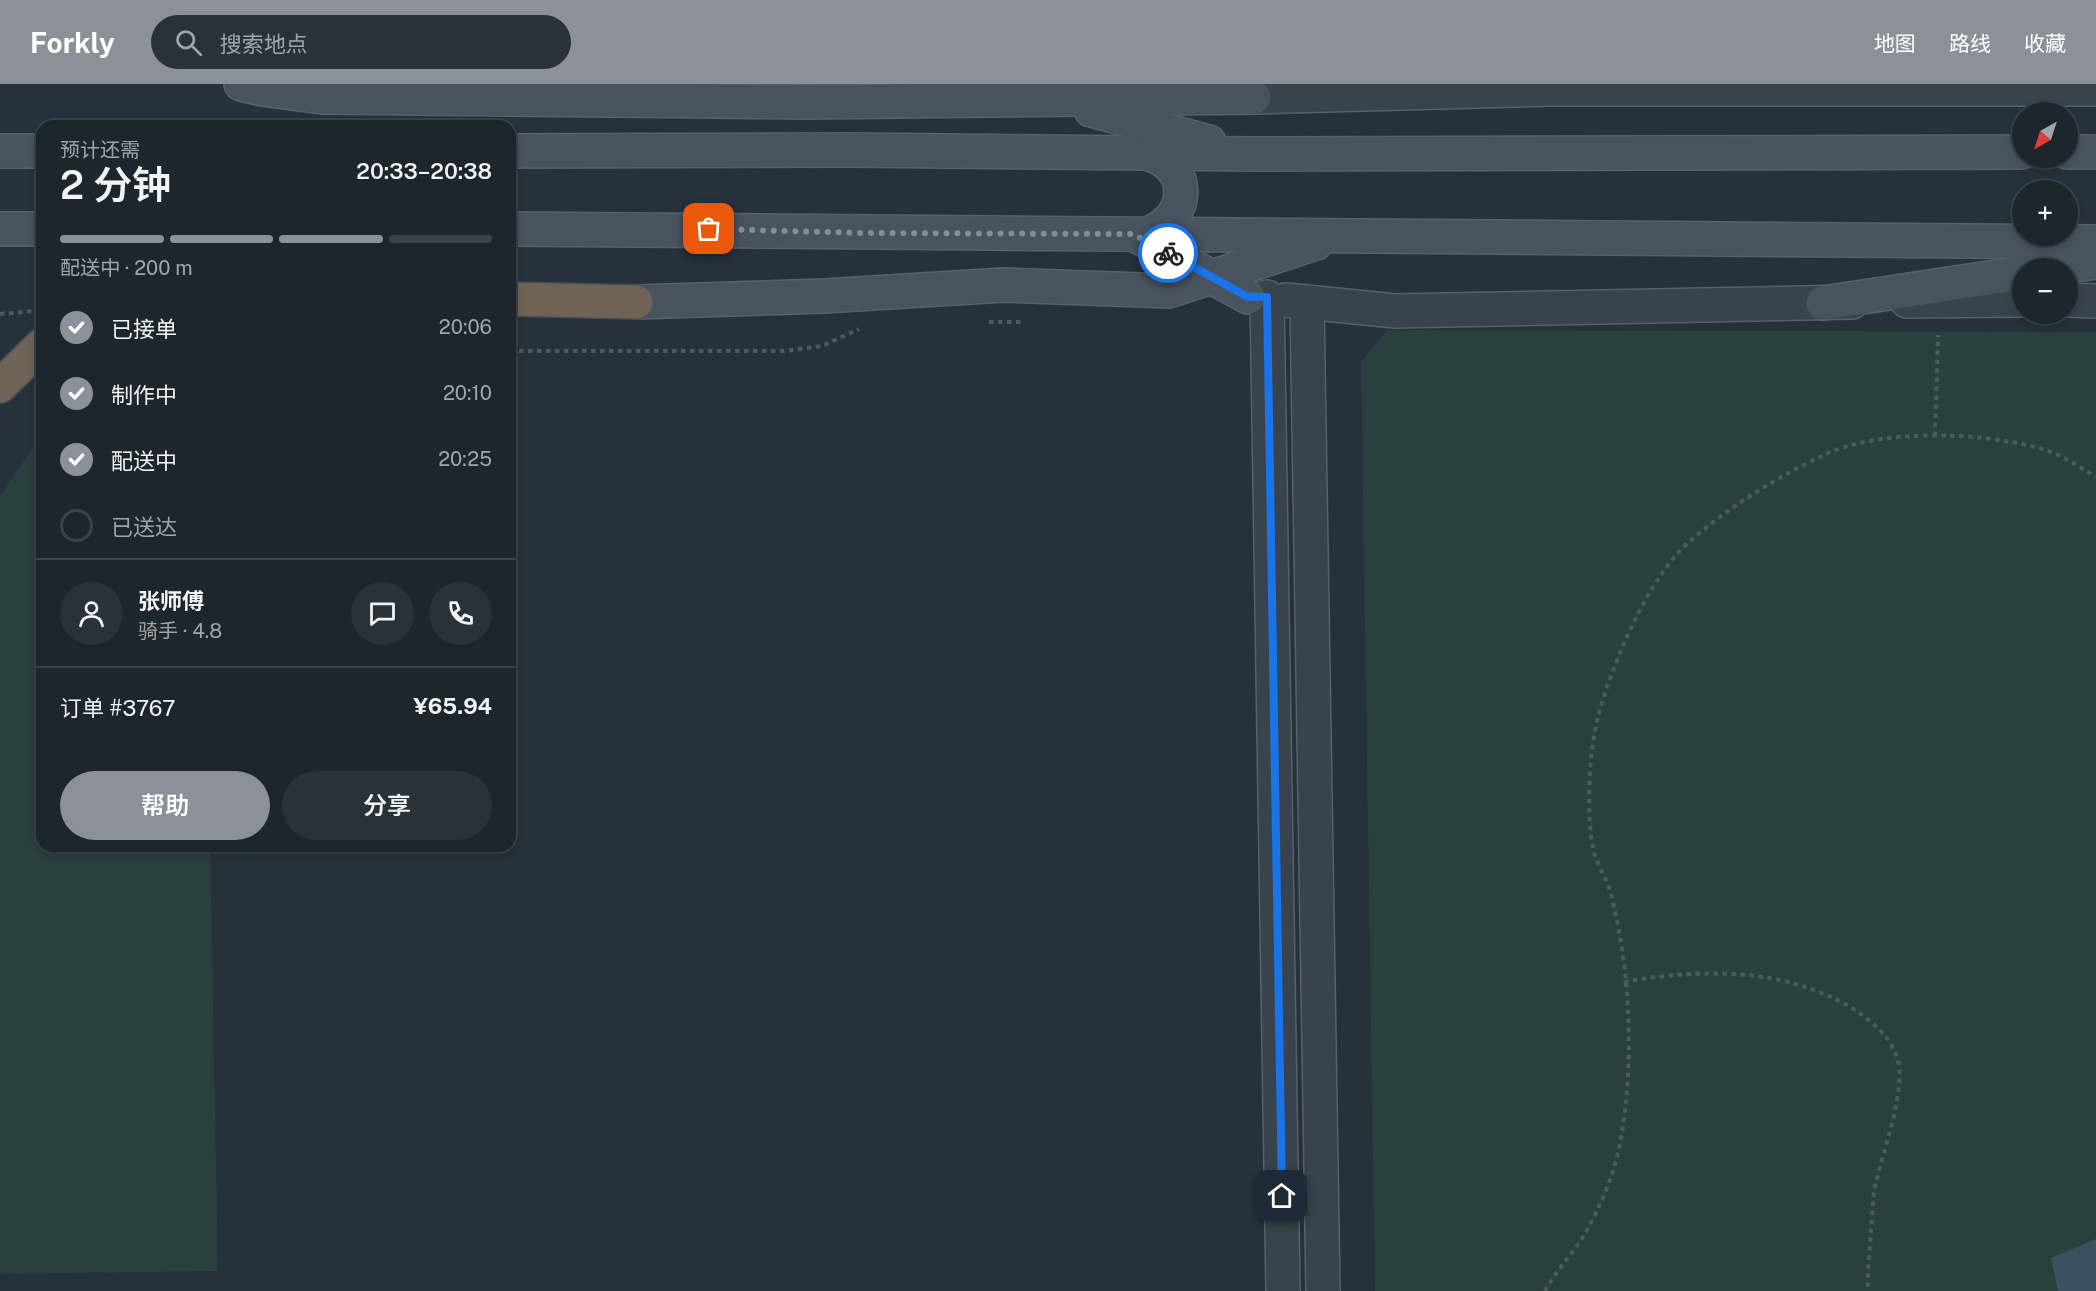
<!DOCTYPE html>
<html lang="zh">
<meta charset="utf-8">
<style>
body{margin:0;font-family:"Public Sans","Noto Sans SC",sans-serif;background:#293238;color:#f1f3f6;height:100vh;display:flex;flex-direction:column;font-size:22px;white-space:nowrap}
*{box-sizing:border-box;margin:0}
p{font-size:20px;color:#a0a5a9}
.icon{flex:none;width:33px;height:33px;fill:none;stroke:currentColor;stroke-width:2;stroke-linecap:round;stroke-linejoin:round}
.map{position:relative;flex:1;overflow:hidden}
.drawer{position:absolute;left:36px;top:36px;width:480px;height:732px;display:flex;flex-direction:column;background:#1c262c;border-radius:18px;box-shadow:0 3px 9px #0003,0 0 0 2px #3a4348}
.drawer>*{flex:none}
.needle{width:39px;rotate:219deg}
.fabs{position:absolute;left:2012px;top:18px;display:grid;gap:12px}
.fabs a{display:grid;place-items:center;width:66px;height:66px;border-radius:50%;background:#1c262c;box-shadow:0 3px 9px #0003,0 0 0 2px #3a4348;font-size:30px}
.pin{position:absolute;display:grid;place-items:center;width:51px;height:51px;color:#fff;margin:-26px;border-radius:12px;box-shadow:0 3px 9px #0006}
.courier{position:absolute;display:grid;place-items:center;width:60px;height:60px;margin:-30px;border:4px solid #1a73e8;border-radius:50%;background:#fff;color:#222;box-shadow:0 2px 8px #0007}
.head em{font-style:normal;font-weight:600}
.head div{display:flex;flex-direction:column-reverse}
.head{display:flex;align-items:center;justify-content:space-between;height:102px;padding:0 24px}
h1{font-size:39px;font-weight:600;line-height:45px}
.bar{display:grid;grid-template-columns:repeat(4,1fr);gap:9px 6px;align-content:center;height:72px;padding:0 24px}
.bar i{height:8px;border-radius:4px;background:#3a4348}
.bar .current{background:#8c9099}
.bar p{grid-column:span 4}
.line{display:flex;align-items:center;gap:15px;padding:0 24px;border-top:2px solid #3a4348}
.line div{flex:1}
.round{display:grid;place-items:center;flex:none;width:63px;height:63px;border-radius:32px;background:#293238}
ol{padding:0 24px;list-style:none}
li{display:flex;align-items:center;gap:18px;height:66px}
li p{margin-inline-start:auto}
li .icon{padding:6px;border-radius:50%;background:#8c9099;color:#fff;stroke-width:4}
li:last-child{color:#a0a5a9}
li i{width:33px;height:33px;border:3px solid #3a4348;border-radius:50%}
.button{display:flex;gap:12px;margin-top:auto;padding:12px 24px}
.button a{flex:1;height:69px;border-radius:36px;background:#8c9099;color:#fff;font-size:24px;font-weight:600;line-height:69px;text-align:center}
.button a+a{background:#293238;color:#f1f3f6}
header{display:flex;align-items:center;gap:36px;box-sizing:border-box;height:84px;padding:0 30px;background:#8c9099;color:#fff}
header strong{font-size:28px}
nav{display:flex;gap:33px;margin-inline-start:auto;font-size:21px}
.search{width:420px;height:54px;background:#293238;display:flex;align-items:center;gap:15px;box-sizing:border-box;padding:0 21px;border-radius:33px;color:#a0a5a9;font-size:22px}
.map>svg:first-child{display:block}
.green{fill:#2a403d}
.water{fill:#3a5161}
.lines{fill:none;stroke-linecap:round;stroke-linejoin:round}
.tertiary-casing{stroke:#566169;stroke-width:36}
.secondary-casing{stroke:#566169;stroke-width:36}
.motorway-casing{stroke:#434e56;stroke-width:36}
.path{stroke:#485c5c;stroke-width:4;stroke-dasharray:4.5 4.5;stroke-linecap:butt}
.tertiary{stroke:#38434b;stroke-width:33}
.secondary{stroke:#47535e;stroke-width:33}
.motorway{stroke:#716256;stroke-width:33}
.done{stroke:#828d96;stroke-width:6;stroke-dasharray:0 10.8}
.route{stroke:#1a73e8;stroke-width:8}
</style>
<header>
<strong>Forkly</strong>
<div class="search"><svg class="icon" aria-label="search" viewBox="0 0 24 24"><circle cx="10" cy="10" r="6"/><path d="M15 15l6 6"/></svg>搜索地点</div>
<nav><a>地图</a><a>路线</a><a>收藏</a></nav>
</header>
<div class="map">
<svg width="2096" height="1207" viewBox="0 0 2096 1207">
<rect width="100%" height="100%" fill="#25323b"/>
<g class="green">
<polygon points="1387,246 2096,248 2096,1207 1375,1207 1361,278"/>
<polygon points="42,350 42,762 210,762 218,1187 0,1190 0,413"/>
</g>
<polygon class="water" points="2096,1155 2096,1207 2058,1207 2051,1174"/>
<g class="lines">
<defs>
<g id="tertiary">
<polyline points="1254,13 1550,5 2096,5"/>
<polyline points="1267,213 1283,1207"/>
<polyline points="1286,216 1395,227 1852,218"/>
<polyline points="2067,216 2096,217"/>
<polyline points="1907,217 2022,216"/>
<polyline points="1307,219 1323,1207"/>
</g>
<g id="secondary">
<polyline points="241,0 262,5 322,13 806,18 1254,13"/>
<polyline points="1091,26 1209,58"/>
<polyline points="0,67 42,67"/>
<polyline points="510,67 849,66 1254,70 2022,68"/>
<polyline points="2067,68 2096,68"/>
<path d="M1145,69C1193,80 1192,134 1147,150"/>
<polyline points="0,145 42,145"/>
<polyline points="510,145 2096,158"/>
<polyline points="1137,152 1248,213"/>
<polyline points="2051,184 2096,178"/>
<polyline points="636,218 824,212 1004,201 1169,207 1316,159"/>
<polyline points="1823,219 2022,189"/>
</g>
<g id="motorway">
<polyline points="510,215 636,218"/>
<polyline points="0,302 42,261"/>
</g>
</defs>
<use href="#tertiary" class="tertiary-casing"/>
<use href="#secondary" class="secondary-casing"/>
<use href="#motorway" class="motorway-casing"/>
<g class="path">
<polyline points="0,230 35,227"/>
<polyline points="989,238 1024,238"/>
<polyline points="510,267 784,267 822,262 859,245"/>
<polyline points="1935,352 1938,251"/>
<path d="M1624,898C1701,884 1786,883 1855,926C1874,939 1892,954 1898,977C1906,1006 1882,1071 1875,1102C1872,1117 1873,1133 1871,1148C1870,1167 1867,1187 1868,1207"/>
<path d="M1545,1207C1556,1186 1572,1171 1584,1151C1599,1126 1613,1093 1619,1064C1635,987 1631,887 1611,810C1607,794 1596,780 1593,764C1586,730 1589,667 1598,633C1612,580 1648,494 1689,458C1730,422 1777,393 1826,370C1880,345 1977,348 2035,363C2058,368 2076,381 2096,393"/>
</g>
<use href="#tertiary" class="tertiary"/>
<use href="#secondary" class="secondary"/>
<use href="#motorway" class="motorway"/>
</g>
<g class="lines">
<polyline class="done" points="709,145 863,149 1133,150 1168,169"/>
<polyline class="route" points="1168,169 1248,213 1267,213 1282,1112"/>
</g>
</svg>
<div class="fabs">
<a><svg class="needle" viewBox="-14 -14 28 28"><path d="M0-13l5 13h-10z" fill="#e53935"/><path d="M0 13l5-13h-10z" fill="#a0a5a9"/></svg></a>
<a>+</a>
<a>−</a>
</div>
<div class="pin" style="left:709px;top:145px;background:#ea580c"><svg class="icon" aria-label="bag" viewBox="0 0 24 24"><path d="M5 8h14l-1 12H6zM9 8a3 3 0 0 1 6 0"/></svg></div>
<div class="pin" style="left:1282px;top:1112px;background:#1f2937"><svg class="icon" aria-label="home" viewBox="0 0 24 24"><path d="M3 11l9-7 9 7M6 9v11h12V9"/></svg></div>
<div class="courier" style="left:1168px;top:169px"><svg class="icon" aria-label="bike" viewBox="0 0 24 24"><circle cx="6" cy="16" r="4"/><circle cx="18" cy="16" r="4"/><path d="M6 16l4-8h5l3 8M10 8l3 8H6M13 5h3"/></svg></div>
<section class="drawer">
<div class="head"><div><h1>2 分钟</h1><p>预计还需</p></div><em>20:33–20:38</em></div>
<div class="bar"><i class="current"></i><i class="current"></i><i class="current"></i><i></i><p>配送中 · 200 m</p></div>
<ol>
<li><svg class="icon" aria-label="check" viewBox="0 0 24 24"><path d="M5 12l5 5 9-10"/></svg>已接单<p>20:06</p></li>
<li><svg class="icon" aria-label="check" viewBox="0 0 24 24"><path d="M5 12l5 5 9-10"/></svg>制作中<p>20:10</p></li>
<li><svg class="icon" aria-label="check" viewBox="0 0 24 24"><path d="M5 12l5 5 9-10"/></svg>配送中<p>20:25</p></li>
<li><i></i>已送达</li>
</ol>
<div class="line" style="height:108px"><a class="round"><svg class="icon" aria-label="person" viewBox="0 0 24 24"><circle cx="12" cy="8" r="4"/><path d="M4 21q1-7 8-7t8 7"/></svg></a><div><b>张师傅</b><p>骑手 · 4.8</p></div><a class="round"><svg class="icon" aria-label="chat" viewBox="0 0 24 24"><path d="M4 5h16v11H9l-5 4z"/></svg></a><a class="round"><svg class="icon" aria-label="phone" viewBox="0 0 24 24"><path d="M5 4h4l2 5-3 2q2 4 5 5l2-3 5 2v4C11 20 4 13 5 4z"/></svg></a></div>
<div class="line" style="height:78px"><div>订单 #3767</div><b>¥65.94</b></div>
<div class="button"><a>帮助</a><a>分享</a></div>
</section>
</div>
